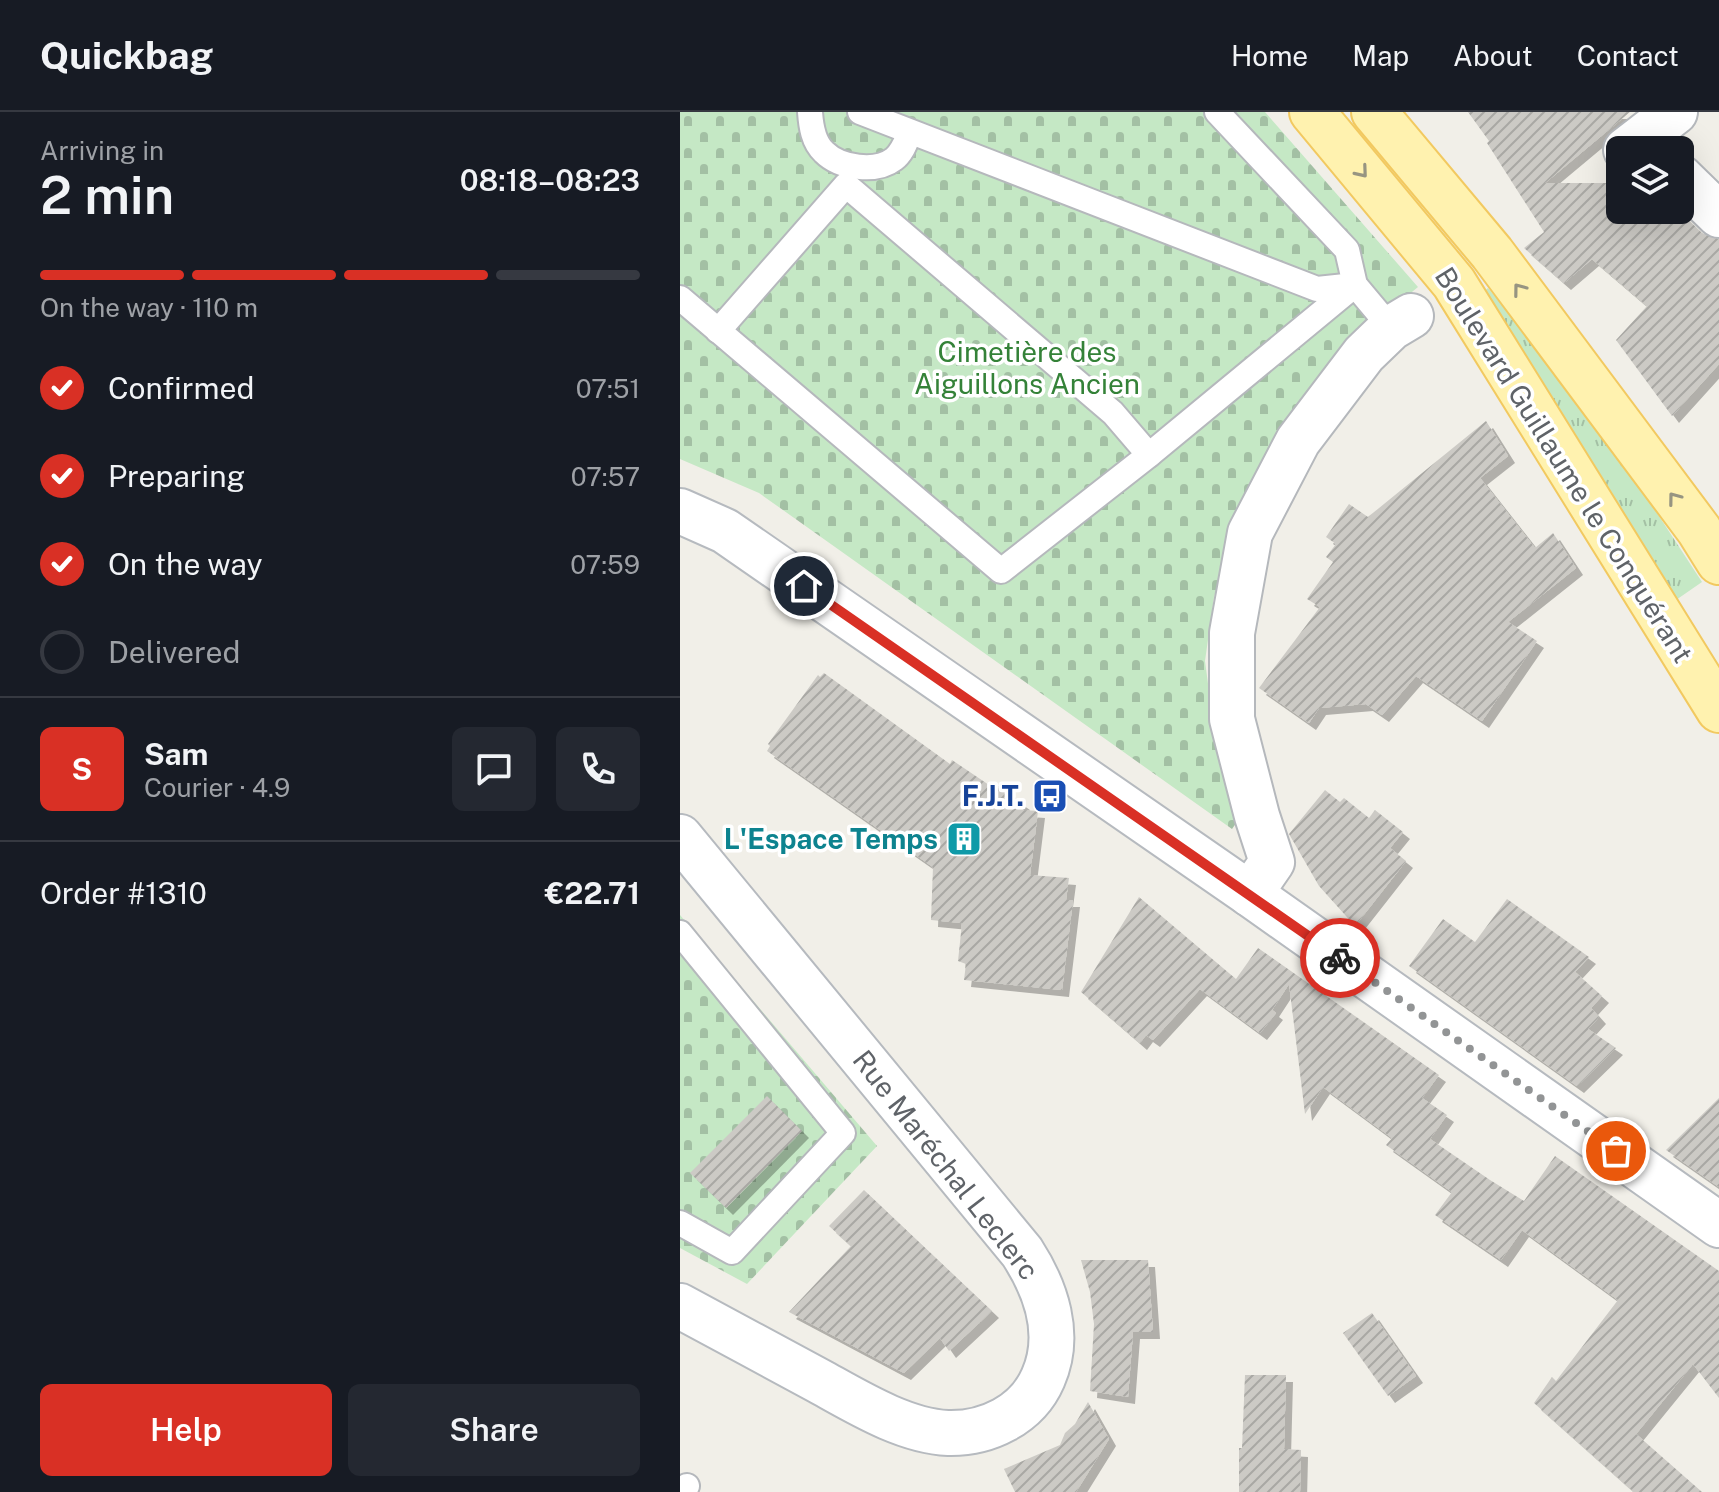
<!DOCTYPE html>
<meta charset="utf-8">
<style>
body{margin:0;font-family:"Public Sans",sans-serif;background:#242831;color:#f1f3f6;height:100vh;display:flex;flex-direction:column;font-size:30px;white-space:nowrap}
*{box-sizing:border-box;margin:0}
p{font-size:26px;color:#9ea1a6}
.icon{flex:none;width:44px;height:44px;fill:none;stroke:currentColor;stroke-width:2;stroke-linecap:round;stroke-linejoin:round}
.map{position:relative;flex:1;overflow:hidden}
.drawer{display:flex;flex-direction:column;background:#171b24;width:680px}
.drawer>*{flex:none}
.buttons{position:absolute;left:926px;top:24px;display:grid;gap:16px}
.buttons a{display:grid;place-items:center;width:88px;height:88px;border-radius:12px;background:#171b24;box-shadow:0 8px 32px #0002;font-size:40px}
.pin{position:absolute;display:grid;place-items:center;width:68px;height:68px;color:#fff;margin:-34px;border:4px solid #fff;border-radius:50%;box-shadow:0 2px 8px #0007}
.courier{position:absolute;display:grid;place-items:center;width:80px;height:80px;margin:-40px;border:6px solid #d93025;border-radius:50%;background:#fff;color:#222;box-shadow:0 2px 10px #0007}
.headline em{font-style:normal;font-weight:600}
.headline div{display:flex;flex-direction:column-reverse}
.headline{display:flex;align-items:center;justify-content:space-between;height:136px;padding:0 40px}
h1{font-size:52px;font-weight:600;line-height:60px}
.bar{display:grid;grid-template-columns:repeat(4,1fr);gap:12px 8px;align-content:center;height:96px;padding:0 40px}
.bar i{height:10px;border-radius:6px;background:#363941}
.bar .on{background:#d93025}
.bar p{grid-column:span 4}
.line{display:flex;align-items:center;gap:20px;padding:0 40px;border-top:2px solid #363941}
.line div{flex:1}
.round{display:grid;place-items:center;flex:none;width:84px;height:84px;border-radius:12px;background:#242831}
ol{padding:0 40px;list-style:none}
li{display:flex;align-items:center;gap:24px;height:88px}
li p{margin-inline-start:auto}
li .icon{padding:8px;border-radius:50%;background:#d93025;color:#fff;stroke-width:4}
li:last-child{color:#9ea1a6}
li i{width:44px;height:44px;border:4px solid #363941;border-radius:50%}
.action{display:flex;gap:16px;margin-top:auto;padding:16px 40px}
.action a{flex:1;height:92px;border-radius:12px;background:#d93025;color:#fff;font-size:32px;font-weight:600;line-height:92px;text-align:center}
.action a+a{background:#242831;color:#f1f3f6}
header{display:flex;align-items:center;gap:48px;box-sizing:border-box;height:112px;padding:0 40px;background:#171b24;border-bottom:2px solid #363941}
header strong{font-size:38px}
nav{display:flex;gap:44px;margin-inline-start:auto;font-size:28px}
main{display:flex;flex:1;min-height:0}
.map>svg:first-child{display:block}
.grass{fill:url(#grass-tufts)}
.cemetery{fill:url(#cemetery-stones)}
.building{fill:url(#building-hatch);filter:url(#shadow)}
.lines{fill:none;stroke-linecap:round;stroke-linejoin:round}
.service-casing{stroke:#b5b8bc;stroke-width:28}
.minor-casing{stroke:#b5b8bc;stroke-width:48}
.secondary-casing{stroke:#b6babf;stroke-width:48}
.primary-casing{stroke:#f2c960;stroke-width:48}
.service{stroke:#fff;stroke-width:24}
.minor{stroke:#fff;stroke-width:44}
.secondary{stroke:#fff;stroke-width:44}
.primary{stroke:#fff2af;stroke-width:44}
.oneway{stroke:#979581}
.done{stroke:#929495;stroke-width:8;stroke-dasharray:0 14.4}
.route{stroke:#d93025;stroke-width:10}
.labels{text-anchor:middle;stroke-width:7;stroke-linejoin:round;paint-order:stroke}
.park-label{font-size:28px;fill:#348238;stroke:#fff}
.street-label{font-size:28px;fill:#5f6368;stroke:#fff}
.transit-label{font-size:28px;font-weight:bold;fill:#164399;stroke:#fff;text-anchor:end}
.culture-label{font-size:28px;font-weight:bold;fill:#0d838f;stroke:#fff;text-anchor:end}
</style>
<header>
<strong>Quickbag</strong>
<nav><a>Home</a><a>Map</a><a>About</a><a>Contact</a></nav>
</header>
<main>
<section class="drawer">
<div class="headline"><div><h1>2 min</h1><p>Arriving in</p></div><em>08:18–08:23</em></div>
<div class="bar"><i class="on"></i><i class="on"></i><i class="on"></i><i></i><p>On the way · 110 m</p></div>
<ol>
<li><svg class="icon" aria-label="check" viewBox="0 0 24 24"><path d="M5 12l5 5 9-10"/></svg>Confirmed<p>07:51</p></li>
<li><svg class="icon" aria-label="check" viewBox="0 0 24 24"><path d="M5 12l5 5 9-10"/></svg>Preparing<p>07:57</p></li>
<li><svg class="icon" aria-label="check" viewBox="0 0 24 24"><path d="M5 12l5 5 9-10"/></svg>On the way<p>07:59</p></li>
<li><i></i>Delivered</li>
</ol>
<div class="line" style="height:144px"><b class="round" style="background:#d93025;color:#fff">S</b><div><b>Sam</b><p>Courier · 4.9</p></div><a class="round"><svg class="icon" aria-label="chat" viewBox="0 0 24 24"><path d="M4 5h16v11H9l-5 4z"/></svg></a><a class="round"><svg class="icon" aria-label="phone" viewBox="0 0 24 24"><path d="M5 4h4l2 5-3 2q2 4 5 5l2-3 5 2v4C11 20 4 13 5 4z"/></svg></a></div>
<div class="line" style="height:104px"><div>Order #1310</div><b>€22.71</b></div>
<div class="action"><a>Help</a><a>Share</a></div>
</section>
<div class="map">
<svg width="1039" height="1380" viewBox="0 0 1039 1380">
<defs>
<pattern id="grass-tufts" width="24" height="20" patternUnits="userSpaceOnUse" patternTransform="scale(2)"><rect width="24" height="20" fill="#c5e8c5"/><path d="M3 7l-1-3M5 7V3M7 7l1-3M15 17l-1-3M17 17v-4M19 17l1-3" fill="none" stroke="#a3c0a4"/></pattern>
<pattern id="cemetery-stones" width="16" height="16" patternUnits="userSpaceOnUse" patternTransform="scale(2)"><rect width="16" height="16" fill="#c5e8c5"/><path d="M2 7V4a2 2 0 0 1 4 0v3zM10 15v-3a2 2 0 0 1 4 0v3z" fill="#a3c0a4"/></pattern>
<pattern id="building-hatch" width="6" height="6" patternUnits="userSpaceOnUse" patternTransform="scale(2)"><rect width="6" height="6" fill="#cccac5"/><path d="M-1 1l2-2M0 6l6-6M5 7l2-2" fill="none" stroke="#a9a8a4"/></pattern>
<filter id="shadow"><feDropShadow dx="7" dy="7" stdDeviation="0" flood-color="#0004"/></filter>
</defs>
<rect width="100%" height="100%" fill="#f1efe8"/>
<polygon class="grass" points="808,176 879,261 943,349 1022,470 996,488 850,250 802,181"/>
<g class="cemetery">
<polygon points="0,0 585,0 738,175 682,221 558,409 534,485 525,549 536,632 559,707 552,717 79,381 0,347"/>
<polygon points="0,803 197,1034 67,1172 0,1136"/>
</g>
<g class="building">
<polygon points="788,0 950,0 865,71 940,71 940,98 998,98 1022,121 1039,127 1039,252 992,304 936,228 967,194 912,147 884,171 844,136 864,120 807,31 809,29"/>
<polygon points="806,309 828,344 800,366 855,436 873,421 896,456 828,510 857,529 802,609 736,564 702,603 686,592 639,596 629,611 579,576 640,495 627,487 653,450 646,445 656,432 646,425 669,392 688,405"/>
<polygon points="144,561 270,652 272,648 312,675 314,671 343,691 343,698 358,699 350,763 389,766 386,788 393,788 382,878 284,868 286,852 278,849 282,811 251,808 253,755 87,639 90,634 88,632 138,563 140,565"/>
<polygon points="645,678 660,690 664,686 689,706 695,698 723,720 710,736 726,749 675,814 639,774 609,722"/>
<polygon points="459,785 556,867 578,836 759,963 742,986 767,1003 750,1027 810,1068 844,1089 875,1044 1039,1159 1039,1286 1013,1252 956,1322 1022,1380 954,1380 854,1291 872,1265 876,1269 938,1188 842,1118 821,1148 755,1103 772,1080 706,1033 712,1026 643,975 625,1002 609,872 592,898 596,901 580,921 520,877 473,928 466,923 460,931 401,880"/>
<polygon points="827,787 909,845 895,860 922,884 911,896 919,905 908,917 936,936 897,974 729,854 763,807 795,830"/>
<polygon points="87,984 122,1019 46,1096 10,1061"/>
<polygon points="1039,986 1039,1075 986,1038"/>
<polygon points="184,1078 312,1199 269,1239 260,1226 224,1261 109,1200 171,1134 149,1114"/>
<polygon points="401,1148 468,1148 473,1220 453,1220 448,1285 410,1279 414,1212 410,1180"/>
<polygon points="692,1201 736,1264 708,1284 663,1221"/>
<polygon points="565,1263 606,1263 604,1337 621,1338 620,1380 559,1380 559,1336 562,1336"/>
<polygon points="408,1290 429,1327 396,1380 335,1380 324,1357 380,1333 385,1321 395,1312"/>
</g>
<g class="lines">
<defs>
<g id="service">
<path d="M130,0C131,14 133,30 144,40C160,56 196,61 214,47C223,40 226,29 230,20"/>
<polyline points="180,0 637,177 675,173"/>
<polyline points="537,0 667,138 675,173 711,216"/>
<polyline points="0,186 321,459 469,343 675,173"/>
<polyline points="38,219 166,73 433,301 469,343"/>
<polyline points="0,821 163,1021 52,1140 0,1111"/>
<polyline points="4,1380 7,1374"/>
</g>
<g id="minor">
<polyline points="946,38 995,0"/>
<polyline points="1000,65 1039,103"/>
<polyline points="570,782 592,750 577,704 552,607 552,521 570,421 618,329 684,242 711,216 731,204"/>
</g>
<g id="secondary">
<polyline points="0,399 45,419 570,782 1039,1113"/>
<path d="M0,725L342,1140C366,1177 382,1223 363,1266C347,1303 307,1322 268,1321C224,1319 177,1290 139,1269C93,1244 46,1219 0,1194"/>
</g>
<g id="primary">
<polyline points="632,0 774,171 1039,598"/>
<polyline points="694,0 812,141 1019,418 1039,450"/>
</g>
</defs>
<use href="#service" class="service-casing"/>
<use href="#minor" class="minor-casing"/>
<use href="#secondary" class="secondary-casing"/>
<use href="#primary" class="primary-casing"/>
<use href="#service" class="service"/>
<use href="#minor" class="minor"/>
<use href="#secondary" class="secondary"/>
<use href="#primary" class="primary"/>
</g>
<defs><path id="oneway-chevron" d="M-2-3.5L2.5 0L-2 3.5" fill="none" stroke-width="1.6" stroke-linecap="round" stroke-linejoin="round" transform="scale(2)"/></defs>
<g class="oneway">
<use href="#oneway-chevron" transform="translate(682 60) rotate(50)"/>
<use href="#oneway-chevron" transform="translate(839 177) rotate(-127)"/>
<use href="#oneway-chevron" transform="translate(994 386) rotate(-127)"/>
</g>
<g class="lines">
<polyline class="done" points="660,846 936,1039"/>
<polyline class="route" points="124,474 660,846"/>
</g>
<defs>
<symbol id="bus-square" viewBox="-11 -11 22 22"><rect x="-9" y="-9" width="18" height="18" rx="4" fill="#1a4fb4" stroke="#fff"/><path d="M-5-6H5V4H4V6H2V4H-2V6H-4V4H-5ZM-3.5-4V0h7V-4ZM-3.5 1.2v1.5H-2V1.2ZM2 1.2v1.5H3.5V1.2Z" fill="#fff"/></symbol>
<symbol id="building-square" viewBox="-11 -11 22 22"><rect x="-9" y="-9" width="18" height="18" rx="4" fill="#0f9aa8" stroke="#fff"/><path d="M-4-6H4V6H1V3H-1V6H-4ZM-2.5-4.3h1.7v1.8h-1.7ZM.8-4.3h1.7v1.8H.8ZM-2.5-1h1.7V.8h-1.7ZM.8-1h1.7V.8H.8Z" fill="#fff"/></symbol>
</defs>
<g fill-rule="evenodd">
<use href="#bus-square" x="350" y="664" width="40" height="40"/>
<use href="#building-square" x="264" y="707" width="40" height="40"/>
</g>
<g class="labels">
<g class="park-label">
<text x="347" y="250">Cimetière des<tspan x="347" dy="32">Aiguillons Ancien</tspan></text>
</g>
<g class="street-label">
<text transform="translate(884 353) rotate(58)" y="10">Boulevard Guillaume le Conquérant</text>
<text transform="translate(266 1053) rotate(52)" y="10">Rue Maréchal Leclerc</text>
</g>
<g class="transit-label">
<text x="344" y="694">F.J.T.</text>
</g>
<g class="culture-label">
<text x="258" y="737">L'Espace Temps</text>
</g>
</g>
</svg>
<div class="buttons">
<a><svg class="icon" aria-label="layers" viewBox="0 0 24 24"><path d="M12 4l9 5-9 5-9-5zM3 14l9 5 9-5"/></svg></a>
</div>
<div class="pin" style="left:936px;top:1039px;background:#ea580c"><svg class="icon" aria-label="bag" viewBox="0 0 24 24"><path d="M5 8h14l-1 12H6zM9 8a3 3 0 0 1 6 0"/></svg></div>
<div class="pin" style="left:124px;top:474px;background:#1f2937"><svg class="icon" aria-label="home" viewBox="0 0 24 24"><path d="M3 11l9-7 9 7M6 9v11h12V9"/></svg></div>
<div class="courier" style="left:660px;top:846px"><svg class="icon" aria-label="bike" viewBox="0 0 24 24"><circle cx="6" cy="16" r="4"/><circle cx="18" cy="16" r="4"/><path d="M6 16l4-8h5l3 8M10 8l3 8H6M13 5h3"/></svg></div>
</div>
</main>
